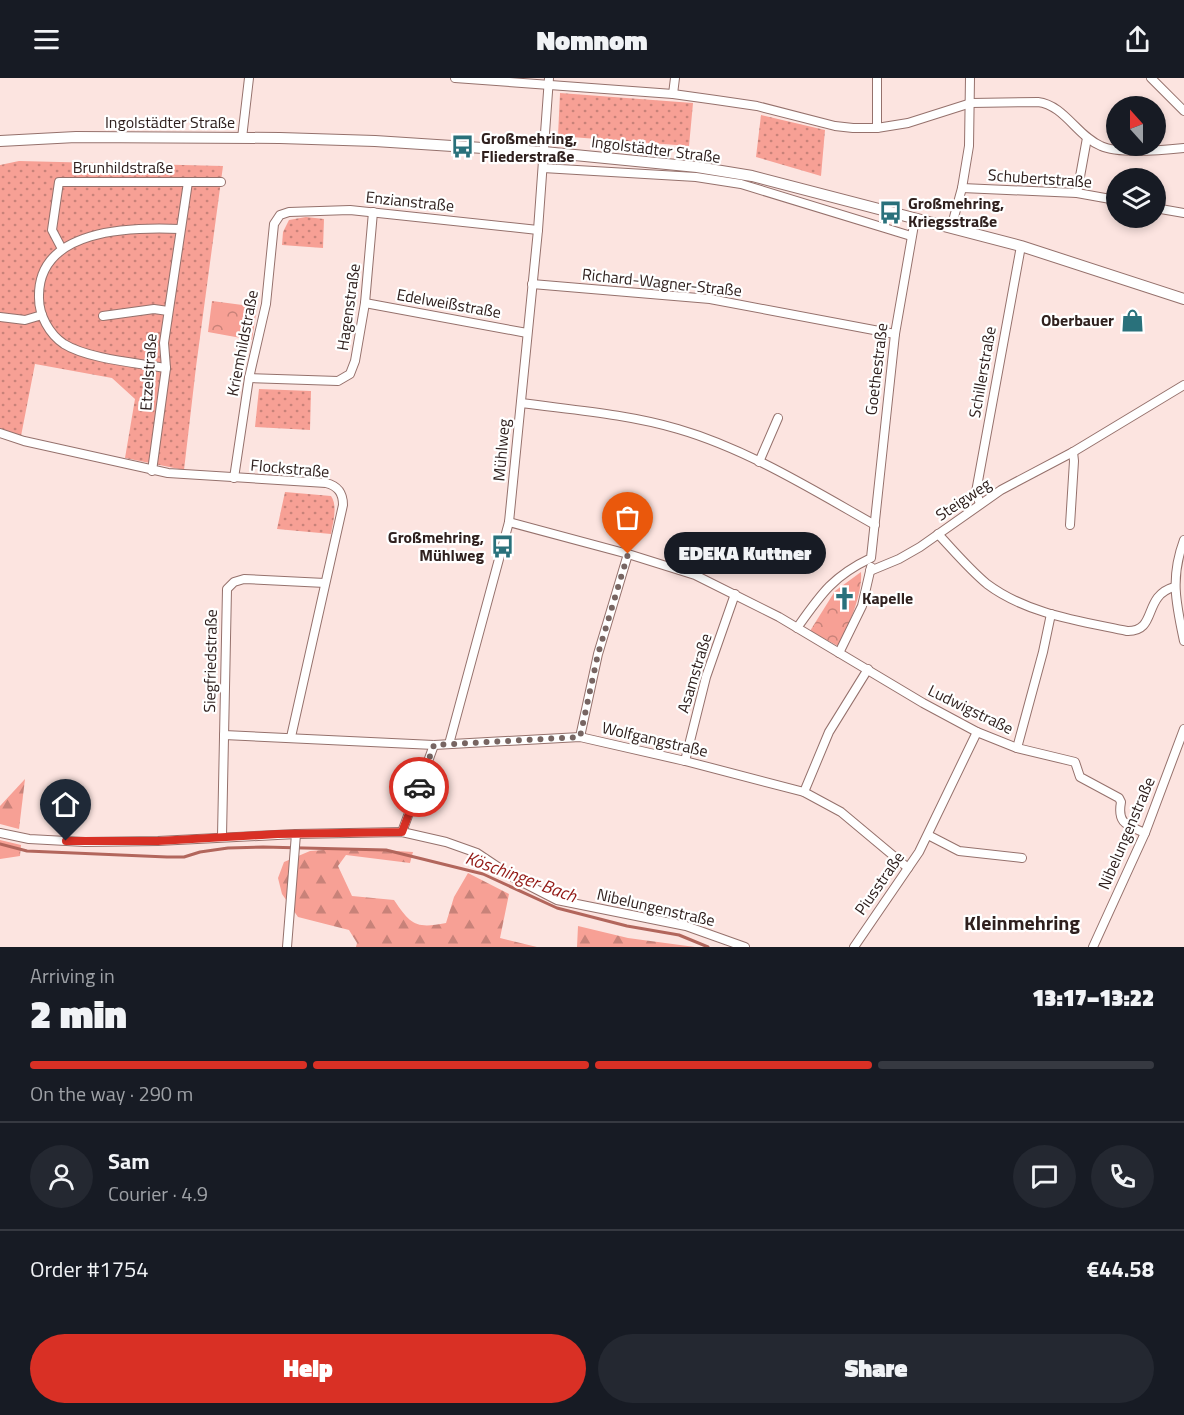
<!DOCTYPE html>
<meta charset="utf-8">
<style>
body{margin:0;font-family:"Titillium Web",sans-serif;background:#242831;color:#f1f3f6;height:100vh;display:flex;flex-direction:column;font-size:22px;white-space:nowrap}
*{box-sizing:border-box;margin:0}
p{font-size:20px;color:#9ea1a6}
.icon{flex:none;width:33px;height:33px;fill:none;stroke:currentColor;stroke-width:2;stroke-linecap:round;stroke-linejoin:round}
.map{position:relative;height:869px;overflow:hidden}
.drawer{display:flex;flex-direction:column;background:#171b24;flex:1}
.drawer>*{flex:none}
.needle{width:39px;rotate:339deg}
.controls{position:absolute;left:1106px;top:18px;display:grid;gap:12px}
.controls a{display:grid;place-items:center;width:60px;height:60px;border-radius:50%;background:#171b24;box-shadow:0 3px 9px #0003;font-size:30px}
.pin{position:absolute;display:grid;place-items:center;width:51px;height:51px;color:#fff;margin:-62px -26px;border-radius:50% 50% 50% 0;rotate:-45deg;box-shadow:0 0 6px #0007}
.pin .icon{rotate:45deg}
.courier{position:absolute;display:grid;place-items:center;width:60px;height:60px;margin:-30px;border:4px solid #d93025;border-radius:50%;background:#fff;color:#222;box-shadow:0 2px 8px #0007}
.bubble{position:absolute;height:42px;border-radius:21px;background:#171b24;box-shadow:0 3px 9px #0003;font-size:20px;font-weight:800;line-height:42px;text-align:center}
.headline em{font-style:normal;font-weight:800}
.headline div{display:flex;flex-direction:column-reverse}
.headline{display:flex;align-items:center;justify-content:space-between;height:102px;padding:0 30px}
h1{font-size:39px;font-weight:800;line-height:45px}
.bar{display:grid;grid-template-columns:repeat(4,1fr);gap:9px 6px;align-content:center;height:72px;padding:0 30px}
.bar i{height:8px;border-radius:4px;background:#363941}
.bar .current{background:#d93025}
.bar p{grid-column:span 4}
.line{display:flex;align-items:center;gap:15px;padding:0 30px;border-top:2px solid #363941}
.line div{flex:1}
.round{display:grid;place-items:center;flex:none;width:63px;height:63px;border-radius:32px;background:#242831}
.button{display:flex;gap:12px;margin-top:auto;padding:12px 30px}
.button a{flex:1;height:69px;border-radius:36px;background:#d93025;color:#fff;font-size:24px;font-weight:800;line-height:69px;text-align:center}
.button a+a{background:#242831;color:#f1f3f6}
header{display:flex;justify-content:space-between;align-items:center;height:78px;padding:0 30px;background:#171b24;font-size:27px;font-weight:800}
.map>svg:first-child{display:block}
.grass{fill:url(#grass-dots)}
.forest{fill:url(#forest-firs)}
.park{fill:url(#park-crowns)}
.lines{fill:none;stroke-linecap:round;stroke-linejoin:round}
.stream{stroke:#b2665c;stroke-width:3}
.minor-casing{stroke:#95716c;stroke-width:10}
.tertiary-casing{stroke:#95716c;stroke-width:12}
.minor{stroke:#fff;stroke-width:8}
.tertiary{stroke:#fff;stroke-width:10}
.done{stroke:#776562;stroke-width:6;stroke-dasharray:0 10.8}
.route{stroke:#d93025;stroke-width:8}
.labels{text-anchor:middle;stroke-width:4.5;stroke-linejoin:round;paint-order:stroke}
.street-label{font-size:16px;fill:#2f201e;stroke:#fff}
.poi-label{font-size:16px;font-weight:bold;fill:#2f201e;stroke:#fff;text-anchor:start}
.water-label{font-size:18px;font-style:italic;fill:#931915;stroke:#fff}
.quarter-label{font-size:20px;font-weight:bold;fill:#2f201e;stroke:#fff}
</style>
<header><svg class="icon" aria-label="menu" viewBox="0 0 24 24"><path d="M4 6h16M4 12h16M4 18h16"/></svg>Nomnom<svg class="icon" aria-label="share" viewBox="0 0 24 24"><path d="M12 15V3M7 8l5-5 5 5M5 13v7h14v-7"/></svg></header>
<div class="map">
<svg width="1184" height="869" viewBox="0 0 1184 869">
<defs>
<pattern id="grass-dots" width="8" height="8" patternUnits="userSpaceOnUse" patternTransform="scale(1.5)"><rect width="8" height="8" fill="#f7a095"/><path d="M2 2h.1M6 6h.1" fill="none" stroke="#c88279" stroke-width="1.8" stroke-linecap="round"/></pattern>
<pattern id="forest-firs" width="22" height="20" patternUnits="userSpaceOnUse" patternTransform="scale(1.5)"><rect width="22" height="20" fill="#f7a095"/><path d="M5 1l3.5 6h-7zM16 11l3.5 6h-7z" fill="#c88279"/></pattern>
<pattern id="park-crowns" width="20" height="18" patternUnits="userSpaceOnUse" patternTransform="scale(1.5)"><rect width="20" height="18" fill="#f7a095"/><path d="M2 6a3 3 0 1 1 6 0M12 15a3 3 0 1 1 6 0" fill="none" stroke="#c88279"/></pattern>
</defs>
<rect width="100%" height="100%" fill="#fce4e0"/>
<g class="grass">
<polygon points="560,15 693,25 689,68 558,58"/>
<polygon points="761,37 825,52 821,98 756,79"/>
<polygon points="19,83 223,88 196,289 184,392 125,380 135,321 112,300 35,286 21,358 0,350 0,87"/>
<polygon points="306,139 324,141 323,170 282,167 283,154 289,142"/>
<polygon points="259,311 311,313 310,352 255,349"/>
<path d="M285,414L331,418C338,428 333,444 331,456L277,451Z"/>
</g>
<g class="forest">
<polygon points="25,701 19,751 0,746 0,728"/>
<polygon points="0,762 21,767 20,778 0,781"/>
<path d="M349,770L413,774L410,785L346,777L338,788L352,818L394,822C411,847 416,851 446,845L454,819L468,795L509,816L500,860L537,869H356L357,865L349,852L298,839L282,816L278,800L284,784L310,773Z"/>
<polygon points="578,848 628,860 695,869 577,869"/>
</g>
<g class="park">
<polygon points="212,223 257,229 252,262 208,254"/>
<path d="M861,494C863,515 848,550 838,568L810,553L835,513Z"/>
</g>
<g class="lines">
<polyline class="stream" points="0,766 27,773 167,779 184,779 200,774 228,770 263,769 386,772 483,796 557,830 627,848 679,857 708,869"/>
<defs>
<g id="minor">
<path d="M455,0L673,16L716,22L757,28L835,48L853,50H877L908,45L971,25L1038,24C1064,27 1077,58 1101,68C1118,76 1165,72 1184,70"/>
<polyline points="877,0 877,50"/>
<polyline points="1151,0 1184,33"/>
<polyline points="673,16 675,0"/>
<polyline points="242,60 249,0"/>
<polyline points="543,90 696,99 741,106 911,158"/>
<polyline points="962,110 1077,115 1116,122"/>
<polyline points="1077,115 1087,60"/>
<polyline points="1155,130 1184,135"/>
<polyline points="951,150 962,110 969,68 970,0"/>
<polyline points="62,171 52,152 59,104 221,104"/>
<polyline points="532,206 710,221 895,256"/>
<polyline points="365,225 527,255"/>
<polyline points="103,238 154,231 168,233"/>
<polyline points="0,239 25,242 42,237"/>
<path d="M166,290C138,285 88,281 64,266C49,256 39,237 39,220C37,150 131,149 180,151"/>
<polyline points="249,300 338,303 350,296 355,283 365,225 373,134"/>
<path d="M521,325C573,332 627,336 678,351C747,371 813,412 875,447"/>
<path d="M0,355L24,363L168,395L326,405C338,408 343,415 343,427L291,659"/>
<polyline points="759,384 778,340"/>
<polyline points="152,393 166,290 164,265 188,104"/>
<polyline points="234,400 249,300 266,226 274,146 280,137 289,134 350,132 538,152"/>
<polyline points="980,426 976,414 1021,168"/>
<path d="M509,444L628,476L695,497L779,539L923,625L977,654L1017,670L1075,684L1080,699L1119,720L1121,724C1117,746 1127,747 1145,755"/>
<polyline points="1070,447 1074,383 1073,374"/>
<path d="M938,456C954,473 969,491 987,506C1027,536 1080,543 1127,553C1158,554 1142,518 1174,509"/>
<path d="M1184,462C1170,500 1176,525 1184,563"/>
<polyline points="870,493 899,481 920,469 1001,412 1073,374 1184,307"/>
<path d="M797,550C821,516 833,498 871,480L895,256L915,141"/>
<polyline points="839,575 862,528 871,489"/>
<polyline points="224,657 434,667 580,659 685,683 804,714 841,734 908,790"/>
<polyline points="580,659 598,576 628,476"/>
<polyline points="449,666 509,444 538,152 549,0"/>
<polyline points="1017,670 1043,574 1051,536"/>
<polyline points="685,683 706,599 735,516"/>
<polyline points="804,714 829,654 868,591"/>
<polyline points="402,754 434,667"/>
<polyline points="0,755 29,761 85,764 158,763 296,756 402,754 446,764 477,775 516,801 557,822 686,848 745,869"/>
<polyline points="928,757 959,773 1022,780"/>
<polyline points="222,758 227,511 234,504 244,501 325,505"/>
<polyline points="287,869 296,756"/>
<polyline points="854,869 919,774 977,654"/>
<polyline points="1093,869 1145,755 1184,651"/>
</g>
<polyline id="tertiary" points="0,63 76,59 280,60 375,63 544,74 697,89 752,98 1021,168 1184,221"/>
</defs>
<use href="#minor" class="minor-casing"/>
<use href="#tertiary" class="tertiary-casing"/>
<use href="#minor" class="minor"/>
<use href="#tertiary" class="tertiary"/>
</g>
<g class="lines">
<polyline class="done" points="419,709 434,667 580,659 598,576 628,476"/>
<polyline class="route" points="66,763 158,763 278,756 402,754 419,709"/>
</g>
<defs>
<symbol id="bus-bare" viewBox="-9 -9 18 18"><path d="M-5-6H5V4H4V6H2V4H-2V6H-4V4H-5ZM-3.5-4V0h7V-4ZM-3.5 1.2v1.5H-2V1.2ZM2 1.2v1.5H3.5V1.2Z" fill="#29717b" stroke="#fff" stroke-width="2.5" paint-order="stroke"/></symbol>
<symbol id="shop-bare" viewBox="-9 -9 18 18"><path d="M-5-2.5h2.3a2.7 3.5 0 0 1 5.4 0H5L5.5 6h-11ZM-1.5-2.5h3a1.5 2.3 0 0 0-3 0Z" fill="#29717b" stroke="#fff" stroke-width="2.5" paint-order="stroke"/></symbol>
<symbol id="church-bare" viewBox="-9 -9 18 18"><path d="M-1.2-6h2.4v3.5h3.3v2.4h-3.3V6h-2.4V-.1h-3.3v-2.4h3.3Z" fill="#29717b" stroke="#fff" stroke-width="2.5" paint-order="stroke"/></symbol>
</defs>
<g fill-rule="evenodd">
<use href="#bus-bare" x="446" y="52" width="33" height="33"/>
<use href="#bus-bare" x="874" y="118" width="33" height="33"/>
<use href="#shop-bare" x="1116" y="226" width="33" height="33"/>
<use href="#bus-bare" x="486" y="452" width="33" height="33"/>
<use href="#church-bare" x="828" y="504" width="33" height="33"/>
</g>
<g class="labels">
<g class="street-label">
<text x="170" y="50">Ingolstädter Straße</text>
<text transform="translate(656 71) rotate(7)" y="6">Ingolstädter Straße</text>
<text x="123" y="95">Brunhildstraße</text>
<text transform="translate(1040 100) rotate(4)" y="6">Schubertstraße</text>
<text transform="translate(410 123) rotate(6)" y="6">Enzianstraße</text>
<text transform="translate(662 204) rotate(6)" y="6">Richard-Wagner-Straße</text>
<text transform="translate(449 225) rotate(10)" y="6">Edelweißstraße</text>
<text transform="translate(348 229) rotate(-82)" y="6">Hagenstraße</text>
<text transform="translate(242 265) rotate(-79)" y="6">Kriemhildstraße</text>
<text transform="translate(876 291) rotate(-83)" y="6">Goethestraße</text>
<text transform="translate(148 294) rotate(-86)" y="6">Etzelstraße</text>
<text transform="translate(982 294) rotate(-80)" y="6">Schillerstraße</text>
<text transform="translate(501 372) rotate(-85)" y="6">Mühlweg</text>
<text transform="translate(290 390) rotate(5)" y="6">Flockstraße</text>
<text transform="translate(963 421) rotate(-34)" y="6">Steigweg</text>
<text transform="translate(210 583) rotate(-89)" y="6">Siegfriedstraße</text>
<text transform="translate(694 595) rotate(-73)" y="6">Asamstraße</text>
<text transform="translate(971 631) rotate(26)" y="6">Ludwigstraße</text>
<text transform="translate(655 661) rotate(13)" y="6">Wolfgangstraße</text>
<text transform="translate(1126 755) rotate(-67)" y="6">Nibelungenstraße</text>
<text transform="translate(879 805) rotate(-55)" y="6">Piusstraße</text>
<text transform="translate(656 829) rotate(13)" y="6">Nibelungenstraße</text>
</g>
<g class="poi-label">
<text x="481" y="66">Großmehring,<tspan x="481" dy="18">Fliederstraße</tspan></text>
<text x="908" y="131">Großmehring,<tspan x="908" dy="18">Kriegsstraße</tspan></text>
<text x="1114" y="248" text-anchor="end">Oberbauer</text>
<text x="484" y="465" text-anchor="end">Großmehring,<tspan x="484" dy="18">Mühlweg</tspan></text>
<text x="862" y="526">Kapelle</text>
</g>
<g class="water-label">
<text transform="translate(521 799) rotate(20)" y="6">Köschinger Bach</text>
</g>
<g class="quarter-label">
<text x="1022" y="852">Kleinmehring</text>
</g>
</g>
</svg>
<div class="controls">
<a><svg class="needle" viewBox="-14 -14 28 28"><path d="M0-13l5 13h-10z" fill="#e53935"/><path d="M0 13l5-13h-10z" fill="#9ea1a6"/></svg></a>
<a><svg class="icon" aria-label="layers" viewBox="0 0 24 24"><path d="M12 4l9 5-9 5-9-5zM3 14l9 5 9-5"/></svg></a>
</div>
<div class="pin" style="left:628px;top:476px;background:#ea580c"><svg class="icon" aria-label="bag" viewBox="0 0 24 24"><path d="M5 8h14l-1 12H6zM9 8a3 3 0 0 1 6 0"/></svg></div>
<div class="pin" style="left:66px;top:763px;background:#1f2937"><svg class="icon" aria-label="home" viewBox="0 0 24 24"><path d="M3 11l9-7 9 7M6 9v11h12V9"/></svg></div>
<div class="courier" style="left:419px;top:709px"><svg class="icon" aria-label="car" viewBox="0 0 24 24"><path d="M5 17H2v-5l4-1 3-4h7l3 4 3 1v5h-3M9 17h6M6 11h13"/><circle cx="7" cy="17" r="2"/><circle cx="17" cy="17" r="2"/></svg></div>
<div class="bubble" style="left:664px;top:454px;width:162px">EDEKA Kuttner</div>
</div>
<section class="drawer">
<div class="headline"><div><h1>2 min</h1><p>Arriving in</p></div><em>13:17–13:22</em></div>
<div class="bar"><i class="current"></i><i class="current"></i><i class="current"></i><i></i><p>On the way · 290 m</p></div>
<div class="line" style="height:108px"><a class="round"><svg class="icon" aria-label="person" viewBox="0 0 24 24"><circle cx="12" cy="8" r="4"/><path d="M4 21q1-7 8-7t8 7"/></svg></a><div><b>Sam</b><p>Courier · 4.9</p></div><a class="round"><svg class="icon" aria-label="chat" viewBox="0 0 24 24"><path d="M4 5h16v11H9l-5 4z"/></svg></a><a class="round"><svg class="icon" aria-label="phone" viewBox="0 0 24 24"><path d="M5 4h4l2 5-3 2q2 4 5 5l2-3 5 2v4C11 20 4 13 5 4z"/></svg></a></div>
<div class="line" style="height:78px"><div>Order #1754</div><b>€44.58</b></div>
<div class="button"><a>Help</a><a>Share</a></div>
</section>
